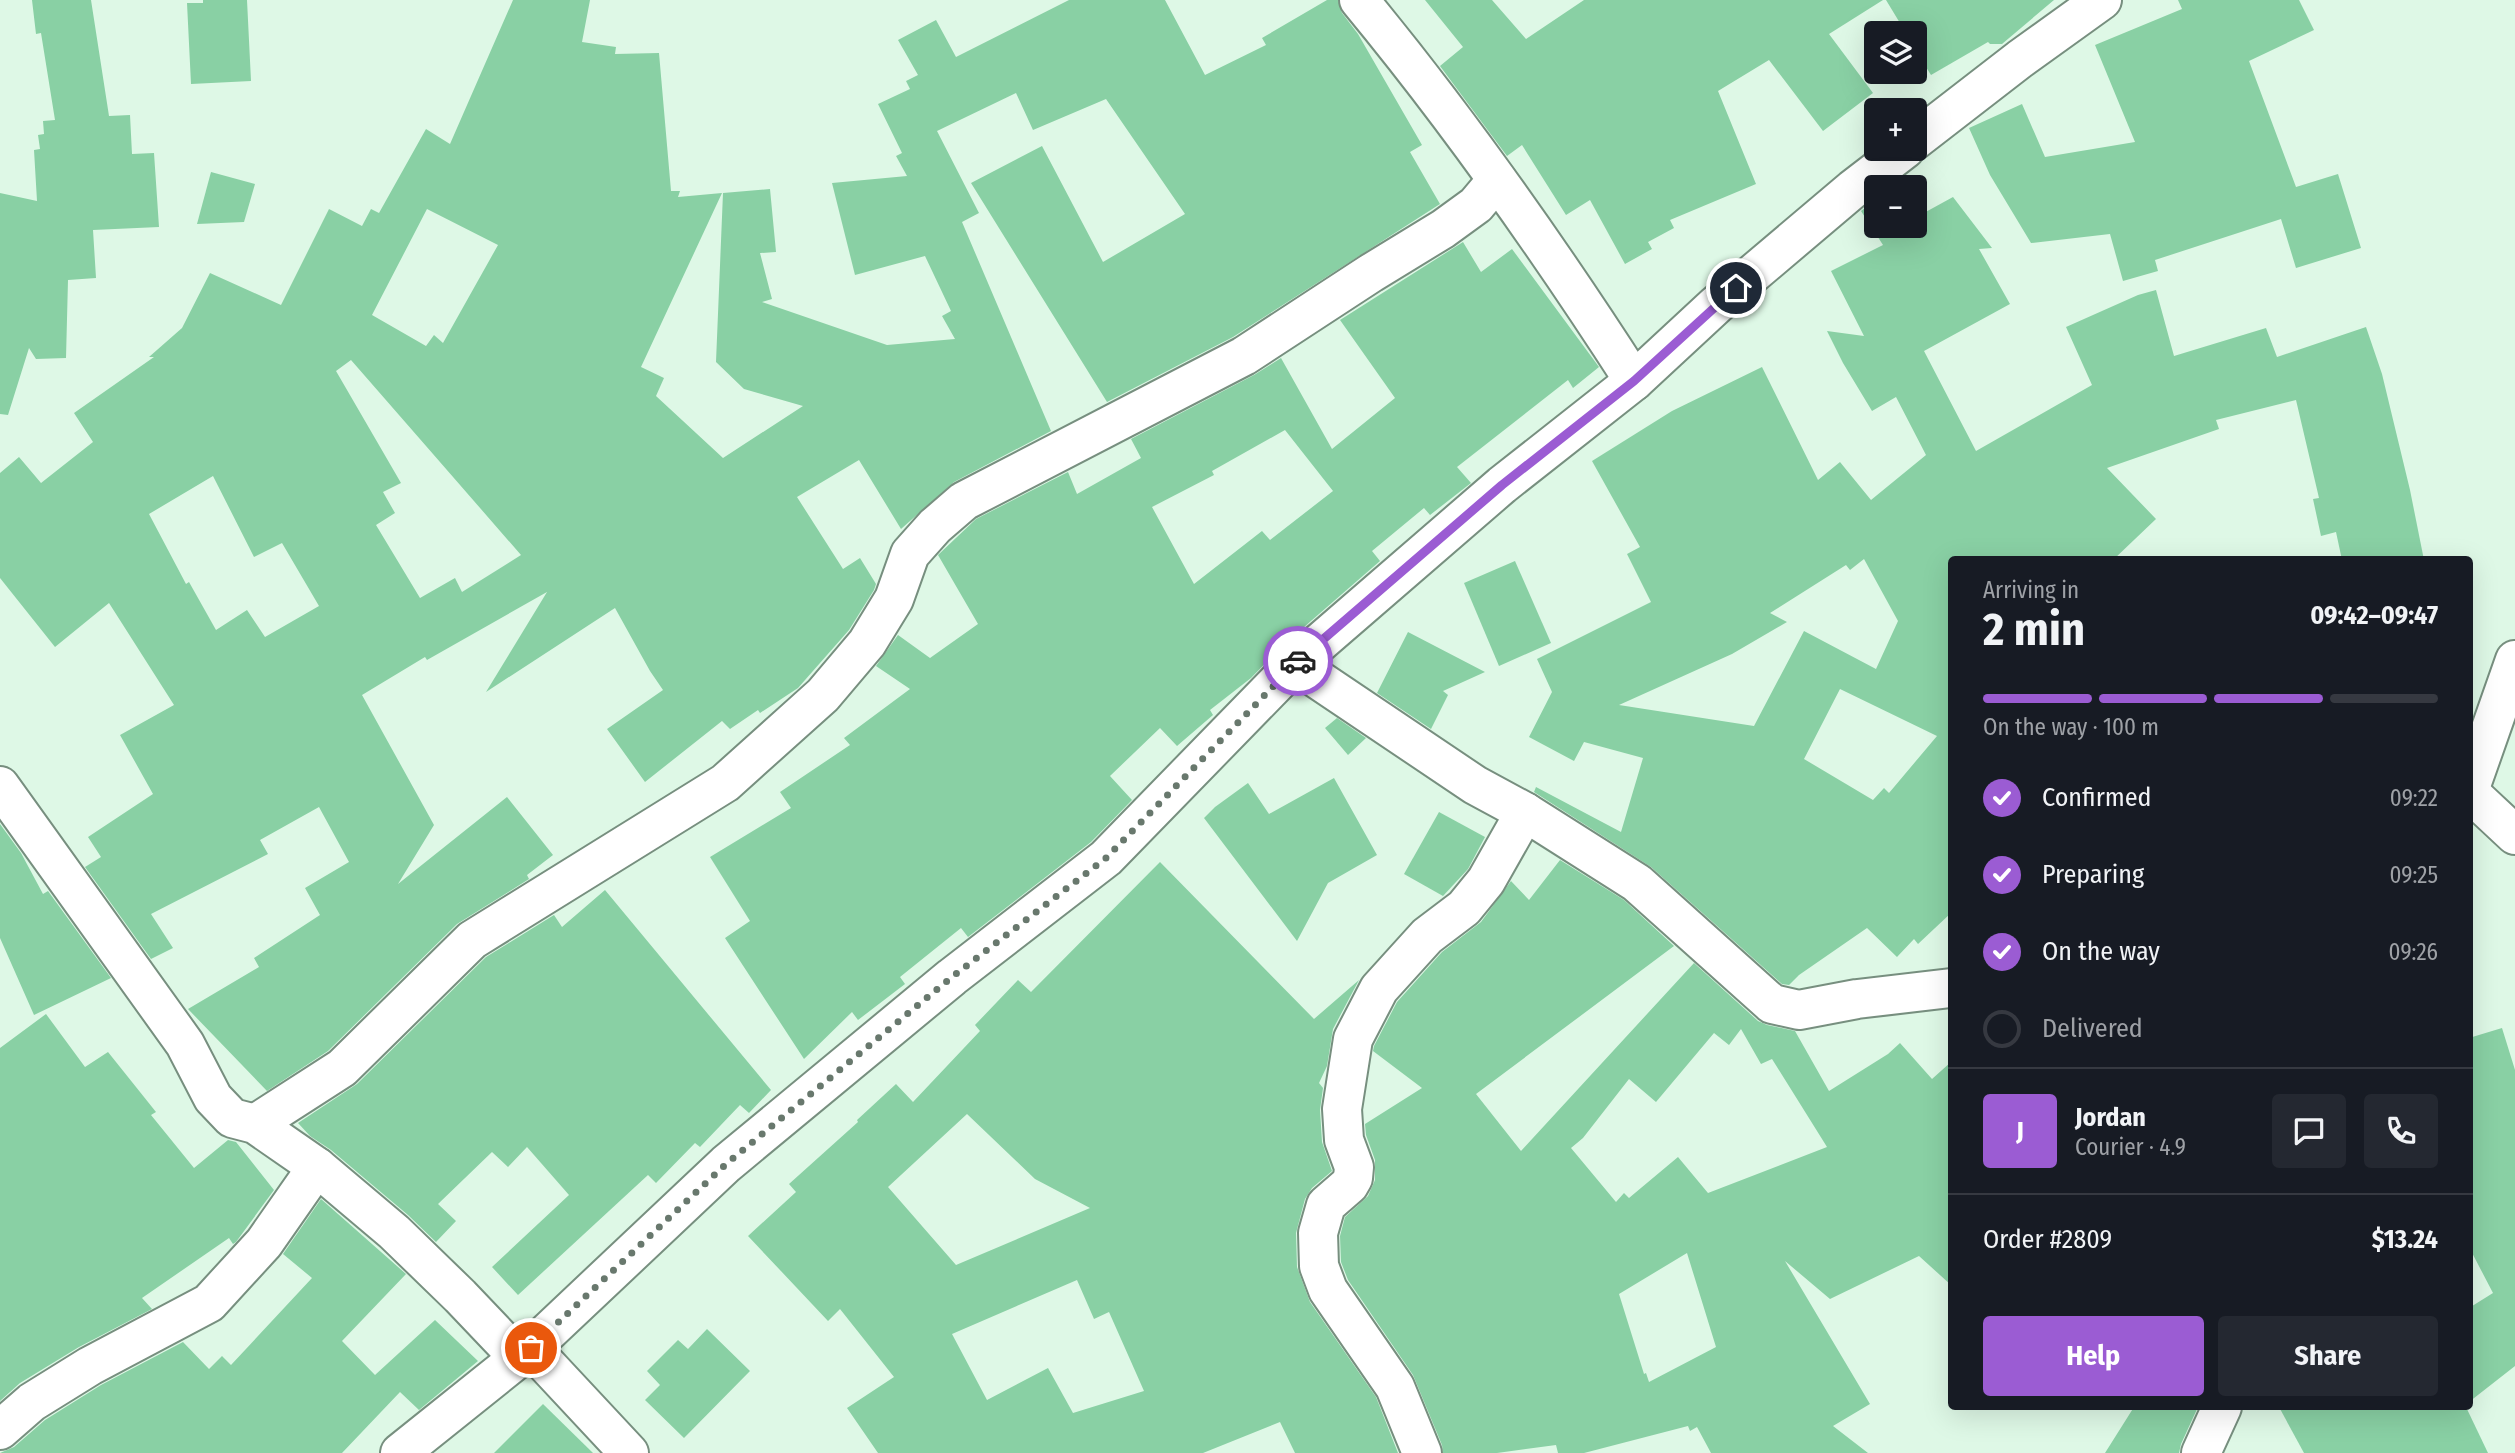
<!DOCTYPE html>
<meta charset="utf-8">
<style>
body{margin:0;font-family:"Fira Sans Condensed",sans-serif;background:#242831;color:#f1f3f6;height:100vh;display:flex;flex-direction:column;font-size:26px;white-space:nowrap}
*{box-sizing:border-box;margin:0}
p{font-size:23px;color:#9ea1a6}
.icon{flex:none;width:38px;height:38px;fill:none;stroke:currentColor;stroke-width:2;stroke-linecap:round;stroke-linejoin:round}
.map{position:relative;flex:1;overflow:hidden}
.panel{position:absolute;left:1948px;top:556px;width:525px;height:854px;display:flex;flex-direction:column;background:#171b24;border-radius:7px;box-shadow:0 7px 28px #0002}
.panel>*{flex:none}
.tools{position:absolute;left:1864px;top:21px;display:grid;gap:14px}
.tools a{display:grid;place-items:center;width:63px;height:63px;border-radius:7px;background:#171b24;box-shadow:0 7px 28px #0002;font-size:35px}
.pin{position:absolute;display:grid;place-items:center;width:60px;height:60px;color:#fff;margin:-30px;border:4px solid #fff;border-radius:50%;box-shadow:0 2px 7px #0007}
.courier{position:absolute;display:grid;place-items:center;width:70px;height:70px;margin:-35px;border:5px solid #9b5cd3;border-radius:50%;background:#fff;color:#222;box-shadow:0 2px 9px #0007}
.headline em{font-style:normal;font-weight:700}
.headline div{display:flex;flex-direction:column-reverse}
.headline{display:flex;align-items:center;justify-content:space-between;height:119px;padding:0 35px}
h1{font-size:46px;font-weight:700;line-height:52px}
.bar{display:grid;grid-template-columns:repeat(4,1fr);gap:10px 7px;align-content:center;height:84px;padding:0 35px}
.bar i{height:9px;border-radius:5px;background:#363941}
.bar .active{background:#9b5cd3}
.bar p{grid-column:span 4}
.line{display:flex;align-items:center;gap:18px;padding:0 35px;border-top:2px solid #363941}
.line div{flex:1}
.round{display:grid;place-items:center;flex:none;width:74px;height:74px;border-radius:7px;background:#242831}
ol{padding:0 35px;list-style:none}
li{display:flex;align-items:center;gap:21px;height:77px}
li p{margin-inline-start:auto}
li .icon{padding:7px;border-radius:50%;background:#9b5cd3;color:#fff;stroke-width:4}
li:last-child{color:#9ea1a6}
li i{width:38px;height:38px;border:4px solid #363941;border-radius:50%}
.action{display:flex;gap:14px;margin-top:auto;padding:14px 35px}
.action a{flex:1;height:80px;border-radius:7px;background:#9b5cd3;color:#fff;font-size:28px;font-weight:700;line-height:80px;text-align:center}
.action a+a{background:#242831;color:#f1f3f6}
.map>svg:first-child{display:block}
.building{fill:#89d0a4;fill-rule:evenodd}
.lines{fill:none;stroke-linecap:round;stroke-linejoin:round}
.street-casing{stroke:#778f7f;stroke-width:42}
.street{stroke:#fff;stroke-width:38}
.done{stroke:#68786d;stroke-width:7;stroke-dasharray:0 12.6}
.route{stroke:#9b5cd3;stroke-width:9}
</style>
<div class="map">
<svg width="2515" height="1453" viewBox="0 0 2515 1453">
<rect width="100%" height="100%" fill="#def8e6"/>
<g class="building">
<polygon points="32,0 91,0 109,116 130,115 132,154 154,153 159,227 93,230 96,278 68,280 66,358 36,359 29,348 8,415 0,414 0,193 37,201 34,150 40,149 38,135 44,134 43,121 55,120 41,33 36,34"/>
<polygon points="203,0 247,0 251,81 191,84 187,3 203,3"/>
<path d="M513,0H590L582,42L616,47L615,54L659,53L671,191H680L678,197L722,193L641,367L664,378L656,396L723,458L803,406L744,389L716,362L723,193L770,189L776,252L760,253L772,299L762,302L887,345L955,339L942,316L951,311L925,256L855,275L832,183L907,176L896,156L902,153L878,104L910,89L906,81L918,75L898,40L936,20L956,57L1069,0H1165L1205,75L1266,45L1262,38L1327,0H1338L1342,13L1358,34L1422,145L1410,152L1440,204L1233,337L1107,402L971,183L1042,146L1103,262L1185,214L1106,99L1033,130L1016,93L937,131L979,213L962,222L1051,431L954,482L901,529L859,460L797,497L843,569L860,558L876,584L874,590L849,630L798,688L760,713L758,710L730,729L722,721L645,782L607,729L663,690L650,671L615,608L486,692L547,592L427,660L425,657L362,695L434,825L398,884L507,797L553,855L527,875L529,879L457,924L328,1051L267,1091L188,1009L259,967L254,958L320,915L305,888L349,862L319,807L260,840L268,854L151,914L173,948L151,959L85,867L101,857L88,837L153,794L120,735L174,705L109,603L55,647L0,578V473L19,457L41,483L93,442L74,413L154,357H149L182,328L210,273L281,305L329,209L362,226L371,209L379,213L426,129L450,144ZM427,209L498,245L443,343L434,335L426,346L372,315ZM351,360L433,454L521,555L462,592L455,578L420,598L376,525L395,513L383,492L401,483L336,371ZM213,476L254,557L282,543L319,606L265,637L247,610L216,630L189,582L186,584L149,514Z"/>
<polygon points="1425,0 1492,0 1526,39 1584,0 1883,0 1829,34 1873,93 1823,131 1769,60 1718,91 1756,184 1670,220 1674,228 1648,242 1652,249 1625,264 1590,200 1566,215 1522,145 1507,156 1440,66 1463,47"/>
<polygon points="1886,0 2054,0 2002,44 1990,44 1988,42 1931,75 1914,48 1914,33 1906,33"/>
<polygon points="2178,0 2299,0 2314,30 2249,61 2296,187 2338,174 2361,248 2296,268 2281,219 2155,260 2158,271 2123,281 2110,234 2031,243 1990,175 1969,128 2022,104 2045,157 2135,142 2095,45 2182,9"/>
<polygon points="211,172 255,184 244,222 197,224"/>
<path d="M1953,197L1992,248L1979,249L2010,304L1924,351L1976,451L2092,385L2066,327L2138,295L2156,290L2174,356L2266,328L2277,357L2366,327L2382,374L2410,490L2424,560H2342L2336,532L2321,536L2313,499L2319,498L2296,400L2216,420L2219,429L2107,468L2156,519L2113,560H1951V913L1918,944L1914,939L1897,957L1867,928L1799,975L1789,985L1782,984L1651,867L1534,792L1536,787L1621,832L1643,758L1584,742L1574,761L1529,737L1552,692L1537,659L1651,602L1627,554L1640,547L1592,461L1672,411L1762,367L1818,480L1840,462L1871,500L1926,455L1896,397L1872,411L1843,363L1827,331L1864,336L1831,271L1883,245L1861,211L1876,199V226H1914V204L1922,214ZM1864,559L1898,621L1876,669L1804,631L1754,726L1619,705L1732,654L1787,622L1770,613L1846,565L1850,570ZM1840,689L1937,736L1889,793L1884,788L1873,800L1804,759Z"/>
<path d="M1463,242L1481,272L1512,249L1599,367L1573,388L1568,380L1457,467L1471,483L1430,515L1424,508L1372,551L1380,561L1281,647L1251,678L1210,710L1213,715L1177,746L1160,728L1110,776L1132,800L1091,842L968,937L961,928L900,977L905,984L858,1020L852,1012L804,1059L725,938L750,921L710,857L791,808L780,792L850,745L844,738L910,689L876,666L898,635L930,658L978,624L938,555L976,519L1068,472L1077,494L1141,458L1131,439L1254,375L1281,358L1332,449L1395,398L1340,320ZM1285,430L1333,491L1270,540L1262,531L1194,584L1152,507L1214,475L1212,471Z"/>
<polygon points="1515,561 1551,643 1499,666 1464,583"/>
<polygon points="1408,632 1485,672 1443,691 1448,695 1431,729 1377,693"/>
<polygon points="1337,718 1366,738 1348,755 1325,728"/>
<polygon points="1334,778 1377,855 1328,883 1297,941 1204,818 1215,807 1248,783 1269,814"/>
<polygon points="1439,812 1485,837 1468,869 1443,896 1404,874"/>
<polygon points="0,824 21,853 43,894 48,891 111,978 34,1015 0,938"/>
<path d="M1560,860L1624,900L1674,946L1476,1094L1521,1151L1694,963L1758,1021L1767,1025L1795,1031L1829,1091L1888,1054L1900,1043L1932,1079L1951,1062V1285L1919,1256L1830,1299L1785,1261L1870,1404L1833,1426L1868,1453H1711L1697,1427L1690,1431L1688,1426L1584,1453H1558L1556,1445L1497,1453H1443L1442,1445L1413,1375L1348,1280L1341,1262L1340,1236L1345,1217L1368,1196L1375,1180V1160L1366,1135L1365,1124L1422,1088L1373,1051L1374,1046L1397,1002L1442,952L1481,922L1511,881L1529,900ZM1741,1029L1761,1064L1772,1059L1827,1147L1708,1193L1678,1157L1629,1198L1624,1193L1616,1202L1571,1148L1583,1138L1629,1079L1656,1102L1714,1033L1729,1045ZM1687,1253L1716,1347L1649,1382L1646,1373L1644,1374L1619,1294Z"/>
<path d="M1160,862L1314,1019L1359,980L1333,1029L1327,1066L1319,1083L1323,1088L1320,1110L1322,1142L1332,1171L1312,1188L1305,1199L1296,1233L1297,1267L1310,1302L1376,1397L1398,1453H1295L1280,1422L1203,1453H878L847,1408L894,1377L840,1309L828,1321L748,1236L796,1192L789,1184L858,1122L857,1120L896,1084L913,1102L980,1031L975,1025L1018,980L1031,992ZM967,1114L1035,1179L1090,1208L956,1265L888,1187ZM1077,1280L1094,1319L1109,1312L1144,1391L1073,1413L1048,1368L987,1400L952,1334Z"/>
<polygon points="605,890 771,1090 749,1113 740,1105 700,1147 695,1143 656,1183 648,1175 518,1295 492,1267 569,1195 527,1147 508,1167 492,1152 438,1204 456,1221 436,1242 408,1215 331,1150 310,1136 298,1123 357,1084 486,957 554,915 562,927"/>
<polygon points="46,1014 85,1067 108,1052 156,1112 151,1115 194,1168 228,1140 236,1142 274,1190 236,1242 233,1244 229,1238 142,1298 152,1309 79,1347 20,1383 0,1401 0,1048"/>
<polygon points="2502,1028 2515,1070 2515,1366 2469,1402 2469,1308 2493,1293 2469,1247 2469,1038"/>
<polygon points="321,1199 406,1274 342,1341 375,1375 435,1320 478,1361 419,1410 400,1392 342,1453 0,1453 14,1447 45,1420 101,1385 183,1342 209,1369 222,1356 231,1365 312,1278 283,1254"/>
<polygon points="707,1329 750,1371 684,1438 645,1400 660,1385 647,1371 678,1340 688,1349"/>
<polygon points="543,1404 593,1453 494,1453"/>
<polygon points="2134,1407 2198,1407 2181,1444 2179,1453 2105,1453"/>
<polygon points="2279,1407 2466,1407 2488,1453 2304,1453"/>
</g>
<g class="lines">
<defs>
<g id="street">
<path d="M1359,0C1459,121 1549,249 1634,381"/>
<polyline points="1914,141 2020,59 2102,0"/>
<polyline points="1295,664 1475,785 1525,812 1637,883 1772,1004 1799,1010 1857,999 1951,988"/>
<polyline points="0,786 185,1044 213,1098 232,1118 255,1124 317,1167 394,1232 460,1296 518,1357"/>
<polyline points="2469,791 2515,660"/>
<polyline points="2469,792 2515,835"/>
<polyline points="255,1124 342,1068 472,940 725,783 823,695 867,643 894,599 910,554 935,526 964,501 1244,356 1371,273 1443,229 1476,205 1497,180"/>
<polyline points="531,1348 629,1453"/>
<polyline points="0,1430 32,1402 90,1366 209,1303 264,1243 317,1167"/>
<polyline points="400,1453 531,1348 726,1164 952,977 1106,858 1295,664 1502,485 1634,381 1716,305 1853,189 1905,149"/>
<polyline points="1422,1453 1395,1387 1328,1290 1319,1266 1318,1233 1326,1205 1349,1185 1353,1178 1354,1167 1344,1140 1342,1109 1353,1039 1379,989 1427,936 1464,908 1486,881 1525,812"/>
<polyline points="2201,1453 2222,1407"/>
</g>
</defs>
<use href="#street" class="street-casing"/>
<use href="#street" class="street"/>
</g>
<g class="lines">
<polyline class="done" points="531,1348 726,1164 952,977 1106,858 1298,661"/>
<polyline class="route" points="1298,661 1502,485 1634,381 1736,288"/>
</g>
</svg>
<div class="tools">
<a><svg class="icon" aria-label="layers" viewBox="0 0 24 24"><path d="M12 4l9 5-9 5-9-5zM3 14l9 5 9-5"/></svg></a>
<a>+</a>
<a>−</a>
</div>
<div class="pin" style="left:531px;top:1348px;background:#ea580c"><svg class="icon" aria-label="bag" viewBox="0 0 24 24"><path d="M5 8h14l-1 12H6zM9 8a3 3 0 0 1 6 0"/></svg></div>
<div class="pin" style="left:1736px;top:288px;background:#1f2937"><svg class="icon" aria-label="home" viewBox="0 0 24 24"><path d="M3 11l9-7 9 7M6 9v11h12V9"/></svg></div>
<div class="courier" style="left:1298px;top:661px"><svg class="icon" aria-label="car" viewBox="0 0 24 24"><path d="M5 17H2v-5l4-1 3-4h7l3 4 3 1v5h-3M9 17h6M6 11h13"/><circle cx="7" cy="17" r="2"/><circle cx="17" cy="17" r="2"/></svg></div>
<section class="panel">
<div class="headline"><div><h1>2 min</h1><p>Arriving in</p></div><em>09:42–09:47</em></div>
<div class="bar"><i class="active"></i><i class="active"></i><i class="active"></i><i></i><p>On the way · 100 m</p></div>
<ol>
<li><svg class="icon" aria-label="check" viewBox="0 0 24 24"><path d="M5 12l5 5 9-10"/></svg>Confirmed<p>09:22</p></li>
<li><svg class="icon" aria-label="check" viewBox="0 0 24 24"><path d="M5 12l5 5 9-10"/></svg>Preparing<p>09:25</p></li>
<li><svg class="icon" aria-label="check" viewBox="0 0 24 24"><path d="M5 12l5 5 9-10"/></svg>On the way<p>09:26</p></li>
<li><i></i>Delivered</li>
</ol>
<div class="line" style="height:126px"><b class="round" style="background:#9b5cd3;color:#fff">J</b><div><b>Jordan</b><p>Courier · 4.9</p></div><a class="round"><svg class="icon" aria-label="chat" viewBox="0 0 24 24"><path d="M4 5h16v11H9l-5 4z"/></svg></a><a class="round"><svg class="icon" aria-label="phone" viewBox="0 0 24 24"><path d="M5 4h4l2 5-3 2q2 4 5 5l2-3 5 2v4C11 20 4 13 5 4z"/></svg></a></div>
<div class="line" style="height:91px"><div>Order #2809</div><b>$13.24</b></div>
<div class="action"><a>Help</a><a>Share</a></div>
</section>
</div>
